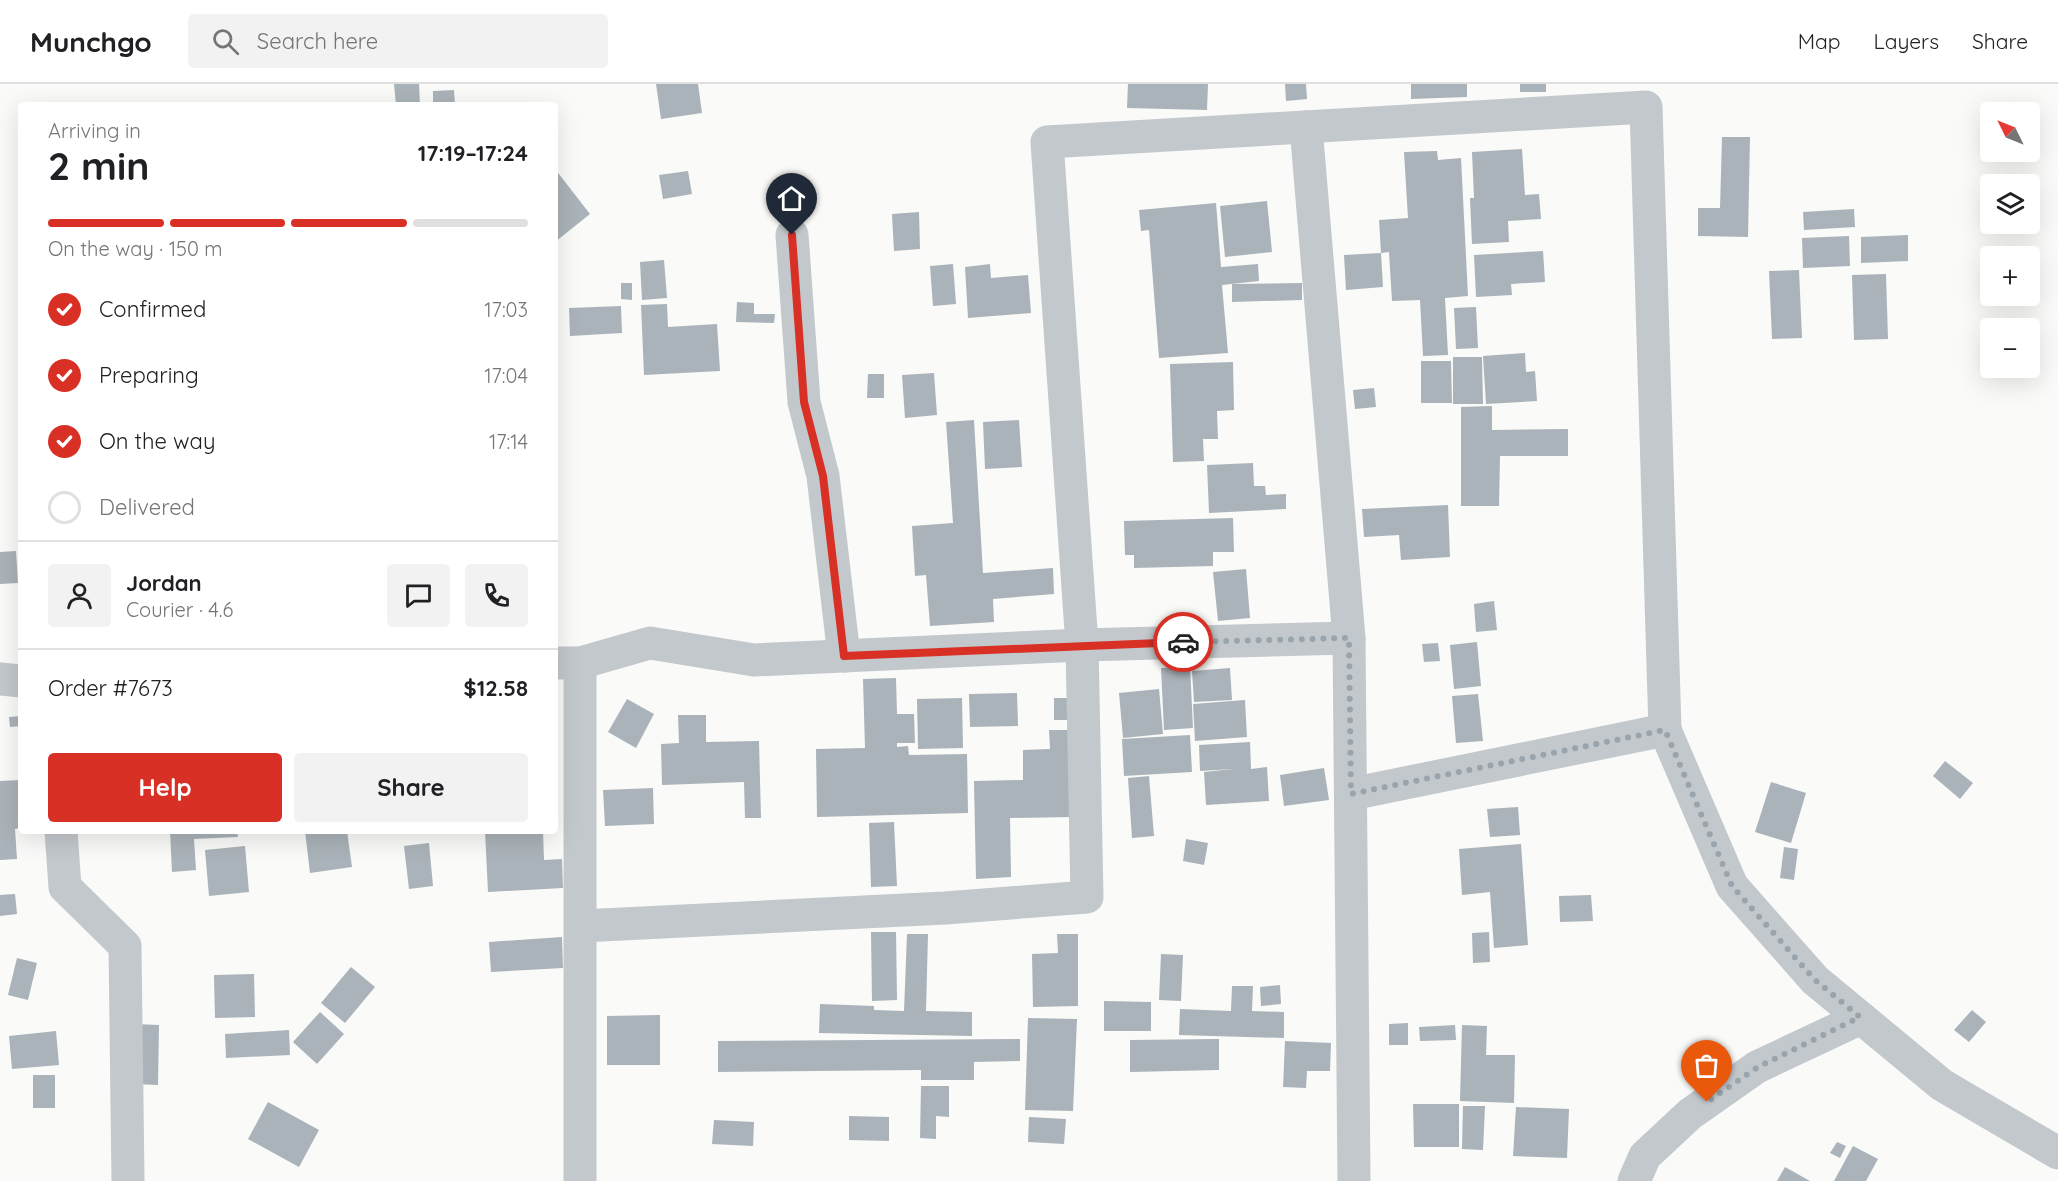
<!DOCTYPE html>
<meta charset="utf-8">
<style>
body{margin:0;font-family:Quicksand,sans-serif;background:#f2f2f2;color:#202124;height:100vh;display:flex;flex-direction:column;font-size:22px;white-space:nowrap}
*{box-sizing:border-box;margin:0}
p{font-size:20px;color:#757577}
.icon{flex:none;width:33px;height:33px;fill:none;stroke:currentColor;stroke-width:2;stroke-linecap:round;stroke-linejoin:round}
.map{position:relative;flex:1;overflow:hidden}
.details{position:absolute;left:18px;top:18px;width:540px;height:732px;display:flex;flex-direction:column;background:#fff;border-radius:6px;box-shadow:0 6px 24px #0002}
.details>*{flex:none}
.needle{width:39px;rotate:313deg}
.controls{position:absolute;left:1980px;top:18px;display:grid;gap:12px}
.controls a{display:grid;place-items:center;width:60px;height:60px;border-radius:6px;background:#fff;box-shadow:0 6px 24px #0002;font-size:30px}
.pin{position:absolute;display:grid;place-items:center;width:51px;height:51px;color:#fff;margin:-62px -26px;border-radius:50% 50% 50% 0;rotate:-45deg;box-shadow:0 0 6px #0007}
.pin .icon{rotate:45deg}
.courier{position:absolute;display:grid;place-items:center;width:60px;height:60px;margin:-30px;border:4px solid #d93025;border-radius:50%;background:#fff;color:#222;box-shadow:0 2px 8px #0007}
.head em{font-style:normal;font-weight:800}
.head div{display:flex;flex-direction:column-reverse}
.head{display:flex;align-items:center;justify-content:space-between;height:102px;padding:0 30px}
h1{font-size:39px;font-weight:800;line-height:45px}
.bar{display:grid;grid-template-columns:repeat(4,1fr);gap:9px 6px;align-content:center;height:72px;padding:0 30px}
.bar i{height:8px;border-radius:4px;background:#e0e0e0}
.bar .on{background:#d93025}
.bar p{grid-column:span 4}
.line{display:flex;align-items:center;gap:15px;padding:0 30px;border-top:2px solid #e0e0e0}
.line div{flex:1}
.round{display:grid;place-items:center;flex:none;width:63px;height:63px;border-radius:6px;background:#f2f2f2}
ol{padding:0 30px;list-style:none}
li{display:flex;align-items:center;gap:18px;height:66px}
li p{margin-inline-start:auto}
li .icon{padding:6px;border-radius:50%;background:#d93025;color:#fff;stroke-width:4}
li:last-child{color:#757577}
li i{width:33px;height:33px;border:3px solid #e0e0e0;border-radius:50%}
.action{display:flex;gap:12px;margin-top:auto;padding:12px 30px}
.action a{flex:1;height:69px;border-radius:6px;background:#d93025;color:#fff;font-size:24px;font-weight:800;line-height:69px;text-align:center}
.action a+a{background:#f2f2f2;color:#202124}
header{display:flex;align-items:center;gap:36px;box-sizing:border-box;height:84px;padding:0 30px;background:#fff;border-bottom:2px solid #e0e0e0}
header strong{font-size:28px}
nav{display:flex;gap:33px;margin-inline-start:auto;font-size:21px}
.search{width:420px;height:54px;background:#f2f2f2;display:flex;align-items:center;gap:15px;box-sizing:border-box;padding:0 21px;border-radius:6px;color:#757577;font-size:22px}
.map>svg:first-child{display:block}
.building{fill:#aab3b9}
.lines{fill:none;stroke-linecap:round;stroke-linejoin:round}
.minor{stroke:#c3c8cc;stroke-width:33}
.done{stroke:#99a4ac;stroke-width:6;stroke-dasharray:0 10.8}
.route{stroke:#d93025;stroke-width:8}
</style>
<header>
<strong>Munchgo</strong>
<div class="search"><svg class="icon" aria-label="search" viewBox="0 0 24 24"><circle cx="10" cy="10" r="6"/><path d="M15 15l6 6"/></svg>Search here</div>
<nav><a>Map</a><a>Layers</a><a>Share</a></nav>
</header>
<div class="map">
<svg width="2058" height="1097" viewBox="0 0 2058 1097">
<rect width="100%" height="100%" fill="#fafaf8"/>
<g class="building">
<polygon points="394,0 419,0 420,21 396,21"/>
<polygon points="656,0 698,0 702,29 661,35"/>
<polygon points="1128,0 1208,0 1207,26 1127,24"/>
<polygon points="1285,0 1306,0 1307,15 1286,17"/>
<polygon points="1411,0 1467,0 1467,13 1411,15"/>
<rect x="1520" y="0" width="26" height="8"/>
<polygon points="454,6 455,21 433,21 433,7"/>
<polygon points="1722,53 1750,53 1748,153 1698,152 1698,124 1720,124"/>
<polygon points="1522,65 1525,111 1539,110 1541,135 1508,137 1509,158 1472,160 1470,114 1474,114 1472,68"/>
<polygon points="1437,67 1438,76 1461,74 1468,212 1445,214 1448,271 1423,272 1420,216 1392,217 1389,168 1381,169 1379,136 1408,134 1404,68"/>
<polygon points="555,85 590,130 555,158"/>
<polygon points="688,87 692,110 663,115 659,91"/>
<polygon points="1267,117 1272,168 1225,173 1220,122"/>
<polygon points="1216,119 1221,183 1258,180 1259,197 1222,201 1228,269 1159,274 1149,146 1141,147 1139,126"/>
<polygon points="1854,125 1855,143 1804,146 1803,128"/>
<polygon points="919,128 920,165 894,167 892,130"/>
<polygon points="1908,151 1908,177 1861,179 1861,153"/>
<polygon points="1849,152 1850,182 1803,184 1802,154"/>
<polygon points="1543,167 1545,198 1511,200 1512,211 1476,213 1474,171"/>
<polygon points="1381,169 1383,203 1346,206 1344,171"/>
<polygon points="664,176 667,214 642,216 640,178"/>
<polygon points="953,180 956,220 933,222 930,182"/>
<polygon points="990,180 991,194 1028,191 1031,229 968,234 965,183"/>
<polygon points="1799,186 1802,254 1772,255 1769,187"/>
<polygon points="1886,190 1888,255 1854,256 1852,191"/>
<polygon points="621,199 632,199 632,216 621,215"/>
<polygon points="1302,199 1302,216 1232,218 1232,200"/>
<polygon points="737,218 754,219 754,230 775,230 774,239 736,238"/>
<polygon points="667,220 668,243 717,240 720,287 644,291 641,221"/>
<polygon points="621,222 622,249 570,252 569,224"/>
<polygon points="1476,223 1478,264 1456,265 1454,224"/>
<polygon points="1525,269 1526,288 1535,287 1537,317 1486,320 1483,272"/>
<polygon points="1453,273 1482,273 1483,320 1453,320"/>
<polygon points="1421,277 1451,277 1452,319 1421,319"/>
<polygon points="1233,278 1234,326 1217,327 1218,355 1203,355 1204,377 1173,378 1170,280"/>
<polygon points="934,289 937,331 905,334 902,291"/>
<polygon points="868,290 884,290 884,314 867,314"/>
<polygon points="1374,304 1376,323 1355,325 1353,306"/>
<polygon points="1492,322 1492,346 1568,345 1568,372 1500,372 1499,422 1461,422 1461,323"/>
<polygon points="974,336 983,489 1053,484 1054,510 993,515 994,538 930,542 926,491 915,492 912,442 953,439 946,338"/>
<polygon points="1019,336 1022,383 985,385 983,338"/>
<polygon points="1253,379 1254,402 1265,402 1266,411 1286,410 1286,425 1209,429 1207,381"/>
<polygon points="1448,421 1450,473 1401,476 1399,451 1364,453 1362,425"/>
<polygon points="1233,434 1234,468 1213,468 1213,482 1134,484 1134,471 1125,471 1124,437"/>
<polygon points="16,467 18,499 0,500 0,468"/>
<polygon points="1246,485 1250,534 1218,537 1213,488"/>
<polygon points="1494,517 1497,546 1476,548 1474,520"/>
<polygon points="1477,558 1481,602 1454,605 1450,561"/>
<polygon points="1438,559 1440,577 1424,578 1422,560"/>
<polygon points="1190,582 1193,644 1164,646 1161,584"/>
<polygon points="1230,584 1232,616 1194,618 1192,587"/>
<polygon points="896,594 897,630 914,630 915,659 897,659 897,663 908,662 909,671 967,670 968,729 817,733 816,665 865,664 863,595"/>
<polygon points="1159,605 1163,650 1123,654 1119,609"/>
<polygon points="1017,609 1018,642 970,643 969,610"/>
<polygon points="1478,610 1483,657 1456,659 1452,612"/>
<polygon points="962,614 963,664 918,665 917,615"/>
<polygon points="1054,614 1067,614 1068,636 1054,636"/>
<polygon points="627,615 654,630 636,664 608,648"/>
<polygon points="1245,616 1247,653 1195,657 1193,620"/>
<polygon points="678,631 706,631 706,658 759,657 761,734 745,734 744,698 662,701 661,660 679,659"/>
<polygon points="21,632 21,642 10,643 9,633"/>
<polygon points="1049,646 1071,646 1071,733 1010,734 1011,793 976,795 974,697 1023,696 1023,666 1050,665"/>
<polygon points="1190,651 1192,688 1124,692 1122,655"/>
<polygon points="1250,658 1251,685 1267,683 1269,717 1206,721 1204,688 1233,685 1200,687 1199,661"/>
<polygon points="1945,677 1973,699 1960,715 1933,692"/>
<polygon points="1324,684 1329,716 1284,722 1280,691"/>
<polygon points="1149,692 1154,752 1132,754 1128,694"/>
<polygon points="21,696 21,744 15,745 17,775 0,776 0,697"/>
<polygon points="1771,698 1806,709 1791,759 1755,748"/>
<polygon points="653,704 654,740 605,742 603,706"/>
<polygon points="1518,723 1520,751 1490,753 1487,725"/>
<polygon points="894,738 897,802 871,803 869,739"/>
<polygon points="170,747 237,747 238,753 194,755 196,786 172,788"/>
<polygon points="305,747 347,747 352,783 310,789"/>
<polygon points="355,747 379,747 379,749 356,750"/>
<polygon points="485,747 543,747 544,776 562,775 563,804 488,808"/>
<polygon points="1186,755 1208,759 1204,781 1183,777"/>
<polygon points="429,759 433,802 409,805 404,762"/>
<polygon points="1521,760 1528,861 1494,864 1490,808 1462,811 1459,765"/>
<polygon points="245,762 249,808 209,812 205,766"/>
<polygon points="1784,763 1798,765 1794,796 1780,794"/>
<polygon points="15,810 17,830 0,832 0,811"/>
<polygon points="1591,811 1593,837 1560,838 1559,812"/>
<polygon points="871,848 896,848 897,916 872,917"/>
<polygon points="1489,848 1490,878 1473,879 1472,849"/>
<polygon points="907,850 928,850 926,927 972,928 972,952 819,949 820,920 874,922 874,926 904,927"/>
<polygon points="1057,850 1078,850 1078,922 1033,923 1032,870 1058,869"/>
<polygon points="562,853 563,884 491,888 489,858"/>
<polygon points="1161,870 1183,871 1181,917 1159,916"/>
<polygon points="17,874 37,879 28,916 8,911"/>
<polygon points="351,883 375,903 345,939 321,919"/>
<polygon points="254,890 255,933 215,934 214,891"/>
<polygon points="1280,901 1281,920 1261,922 1260,903"/>
<polygon points="1232,902 1253,902 1252,927 1284,928 1284,954 1179,951 1180,925 1231,927"/>
<polygon points="1104,917 1151,918 1151,947 1104,947"/>
<polygon points="1972,926 1986,938 1969,958 1954,946"/>
<polygon points="320,928 344,950 317,980 293,958"/>
<polygon points="660,931 660,981 607,981 607,932"/>
<polygon points="1028,934 1077,935 1073,1027 1025,1026"/>
<polygon points="1408,939 1408,961 1389,961 1389,940"/>
<polygon points="135,940 159,941 158,1001 133,1000"/>
<polygon points="1455,941 1456,956 1420,957 1419,943"/>
<polygon points="1462,941 1487,942 1486,971 1515,971 1514,1019 1460,1017"/>
<polygon points="289,946 290,971 226,974 225,950"/>
<polygon points="56,947 59,981 12,985 9,952"/>
<polygon points="1020,955 1020,977 974,978 974,996 921,996 921,986 718,988 718,957"/>
<polygon points="1219,955 1219,986 1130,988 1130,956"/>
<polygon points="1285,957 1331,959 1330,987 1307,987 1306,1004 1283,1003"/>
<rect x="33" y="991" width="22" height="33"/>
<polygon points="921,1002 949,1002 949,1033 936,1032 936,1055 920,1054"/>
<polygon points="268,1018 319,1046 299,1083 248,1055"/>
<polygon points="1413,1020 1459,1020 1459,1063 1414,1063"/>
<polygon points="1463,1022 1485,1022 1483,1066 1462,1065"/>
<polygon points="1516,1023 1569,1025 1567,1074 1513,1072"/>
<polygon points="849,1032 889,1033 889,1057 849,1056"/>
<polygon points="1029,1033 1066,1035 1064,1060 1028,1058"/>
<polygon points="714,1036 754,1038 753,1062 712,1060"/>
<polygon points="1837,1058 1846,1062 1840,1074 1830,1069"/>
<polygon points="1853,1062 1878,1075 1866,1097 1834,1097"/>
<polygon points="1785,1083 1810,1097 1777,1097"/>
</g>
<g class="lines">
<g class="minor">
<polyline points="1306,43 1349,554"/>
<polyline points="792,151 804,318 823,392 844,572"/>
<polyline points="555,579 580,579 650,559 754,576 1082,561 1349,554 1354,1097"/>
<polyline points="0,595 21,597"/>
<polyline points="1351,710 1665,646 1732,802 1815,896 1942,1001 2058,1069"/>
<polyline points="61,747 65,803 125,862 128,1097"/>
<polyline points="581,842 945,824 1087,813 1082,561 1047,58 1646,23 1665,646"/>
<polyline points="580,1097 580,579"/>
<polyline points="1634,1097 1645,1072 1690,1030 1757,983 1861,934"/>
</g>
</g>
<g class="lines">
<polyline class="done" points="1183,558 1349,554 1351,710 1665,646 1732,802 1815,896 1860,933 1758,983 1707,1018"/>
<polyline class="route" points="792,151 804,318 823,392 844,572 1183,558"/>
</g>
</svg>
<div class="controls">
<a><svg class="needle" viewBox="-14 -14 28 28"><path d="M0-13l5 13h-10z" fill="#e53935"/><path d="M0 13l5-13h-10z" fill="#757577"/></svg></a>
<a><svg class="icon" aria-label="layers" viewBox="0 0 24 24"><path d="M12 4l9 5-9 5-9-5zM3 14l9 5 9-5"/></svg></a>
<a>+</a>
<a>−</a>
</div>
<div class="pin" style="left:1707px;top:1018px;background:#ea580c"><svg class="icon" aria-label="bag" viewBox="0 0 24 24"><path d="M5 8h14l-1 12H6zM9 8a3 3 0 0 1 6 0"/></svg></div>
<div class="pin" style="left:792px;top:151px;background:#1f2937"><svg class="icon" aria-label="home" viewBox="0 0 24 24"><path d="M3 11l9-7 9 7M6 9v11h12V9"/></svg></div>
<div class="courier" style="left:1183px;top:558px"><svg class="icon" aria-label="car" viewBox="0 0 24 24"><path d="M5 17H2v-5l4-1 3-4h7l3 4 3 1v5h-3M9 17h6M6 11h13"/><circle cx="7" cy="17" r="2"/><circle cx="17" cy="17" r="2"/></svg></div>
<section class="details">
<div class="head"><div><h1>2 min</h1><p>Arriving in</p></div><em>17:19–17:24</em></div>
<div class="bar"><i class="on"></i><i class="on"></i><i class="on"></i><i></i><p>On the way · 150 m</p></div>
<ol>
<li><svg class="icon" aria-label="check" viewBox="0 0 24 24"><path d="M5 12l5 5 9-10"/></svg>Confirmed<p>17:03</p></li>
<li><svg class="icon" aria-label="check" viewBox="0 0 24 24"><path d="M5 12l5 5 9-10"/></svg>Preparing<p>17:04</p></li>
<li><svg class="icon" aria-label="check" viewBox="0 0 24 24"><path d="M5 12l5 5 9-10"/></svg>On the way<p>17:14</p></li>
<li><i></i>Delivered</li>
</ol>
<div class="line" style="height:108px"><a class="round"><svg class="icon" aria-label="person" viewBox="0 0 24 24"><circle cx="12" cy="8" r="4"/><path d="M4 21q1-7 8-7t8 7"/></svg></a><div><b>Jordan</b><p>Courier · 4.6</p></div><a class="round"><svg class="icon" aria-label="chat" viewBox="0 0 24 24"><path d="M4 5h16v11H9l-5 4z"/></svg></a><a class="round"><svg class="icon" aria-label="phone" viewBox="0 0 24 24"><path d="M5 4h4l2 5-3 2q2 4 5 5l2-3 5 2v4C11 20 4 13 5 4z"/></svg></a></div>
<div class="line" style="height:78px"><div>Order #7673</div><b>$12.58</b></div>
<div class="action"><a>Help</a><a>Share</a></div>
</section>
</div>
